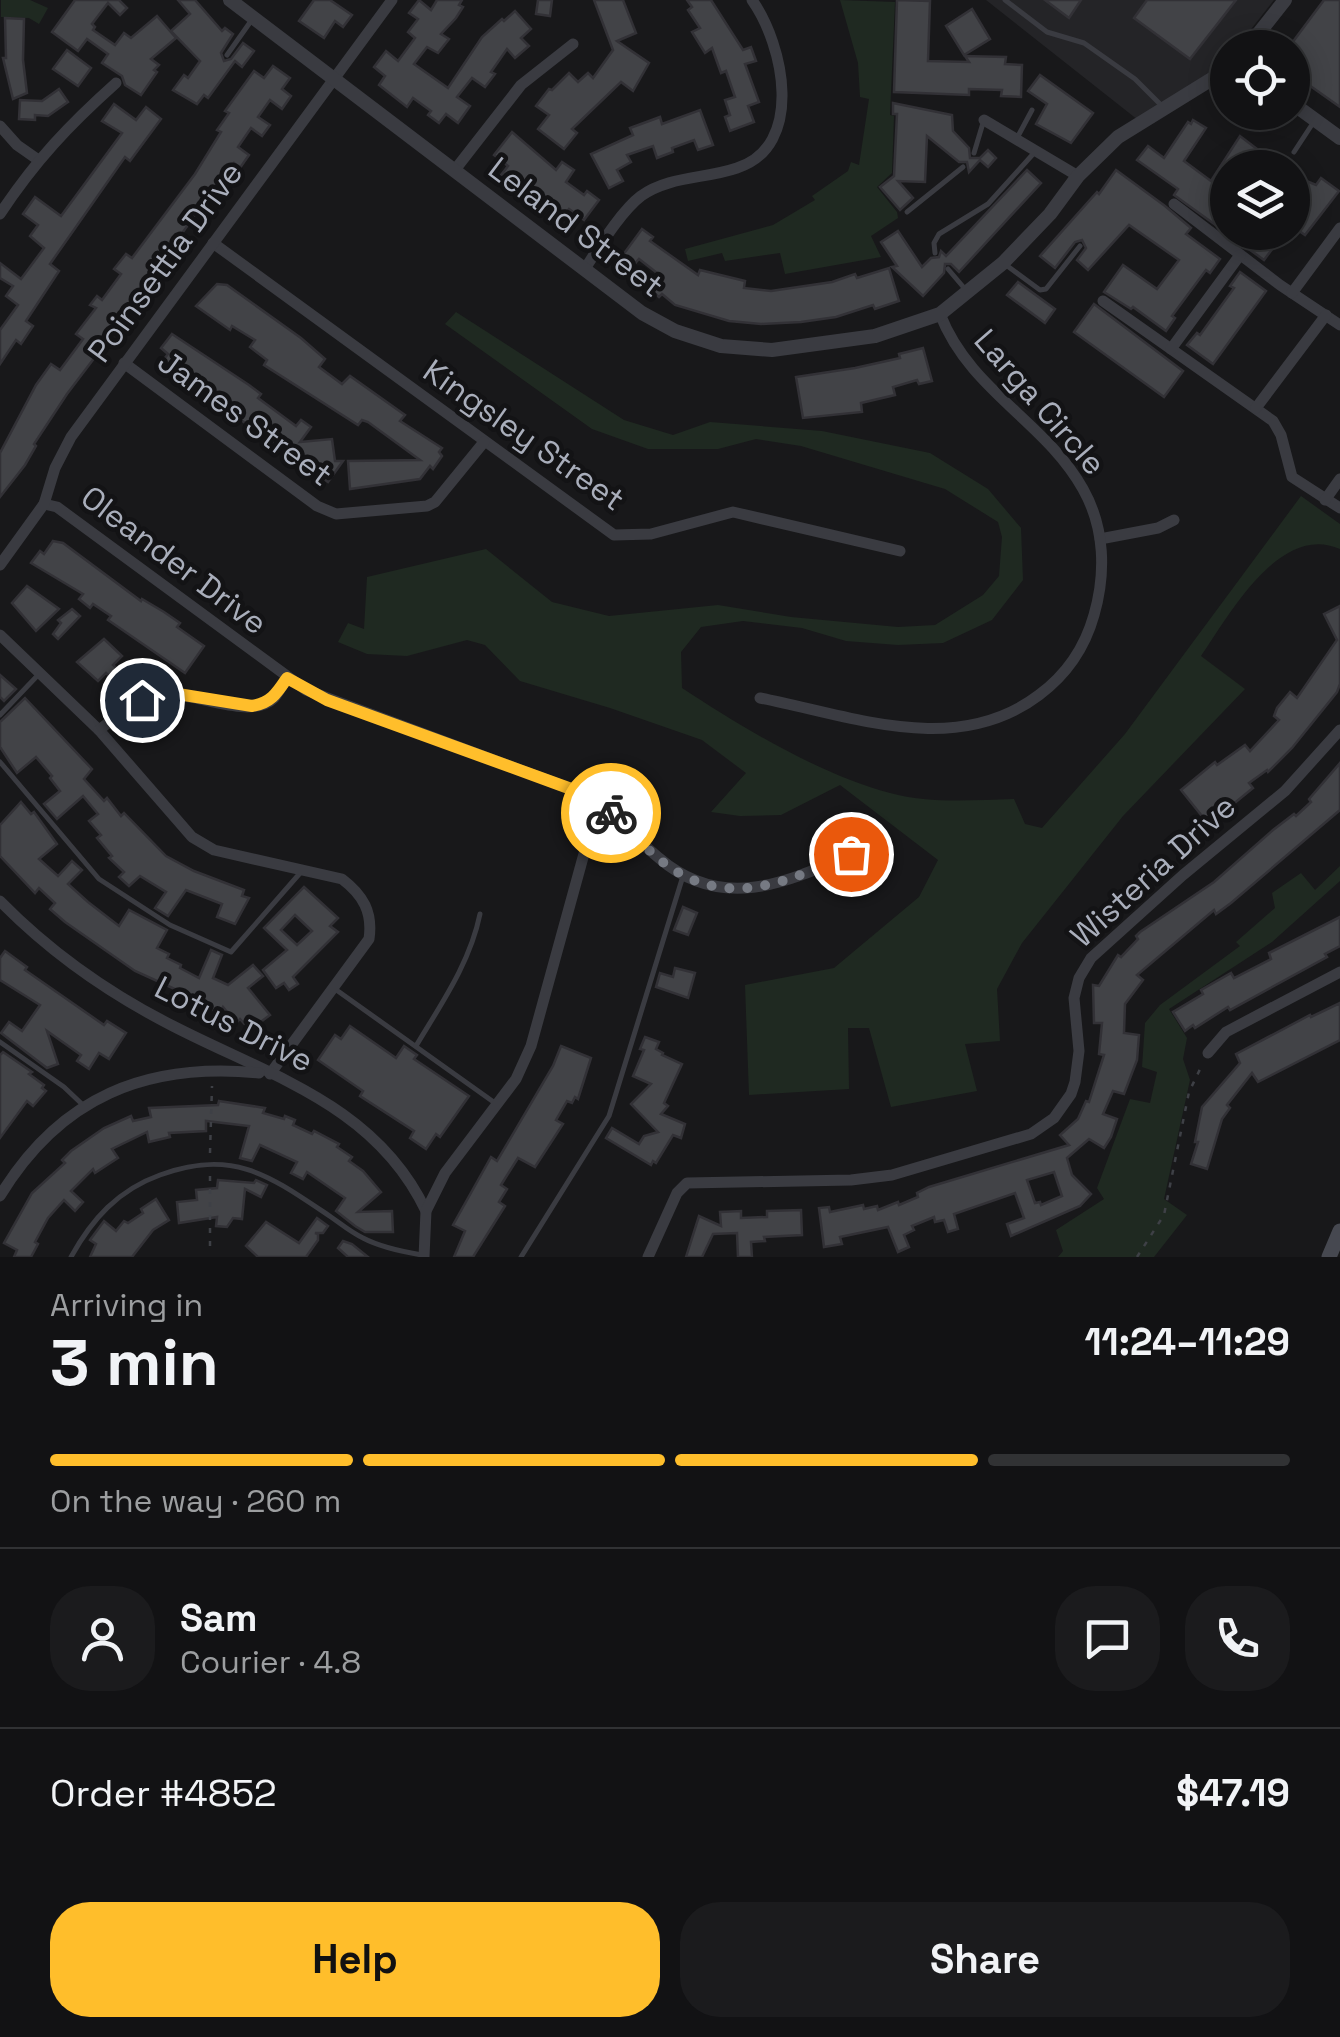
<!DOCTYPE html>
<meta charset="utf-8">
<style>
body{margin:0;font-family:"Space Grotesk",sans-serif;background:#1b1b1d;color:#f1f3f6;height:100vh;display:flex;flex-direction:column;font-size:38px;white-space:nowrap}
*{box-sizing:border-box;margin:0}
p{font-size:32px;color:#9c9ea0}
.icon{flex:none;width:55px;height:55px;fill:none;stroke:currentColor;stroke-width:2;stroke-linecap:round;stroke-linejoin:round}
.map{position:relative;height:1257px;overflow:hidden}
.drawer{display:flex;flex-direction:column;background:#121214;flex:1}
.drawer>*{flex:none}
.controls{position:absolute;left:1210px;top:30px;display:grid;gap:20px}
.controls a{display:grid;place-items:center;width:100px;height:100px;border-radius:50%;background:#121214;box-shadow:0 5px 25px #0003,0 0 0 2px #313234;font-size:50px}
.pin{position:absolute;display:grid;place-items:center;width:85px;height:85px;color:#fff;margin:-42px;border:5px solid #fff;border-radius:50%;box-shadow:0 2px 10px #0007}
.courier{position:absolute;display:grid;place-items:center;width:100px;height:100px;margin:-50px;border:8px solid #ffbe2b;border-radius:50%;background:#fff;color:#222;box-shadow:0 2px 12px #0007}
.head em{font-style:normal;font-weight:600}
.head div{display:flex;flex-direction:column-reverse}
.head{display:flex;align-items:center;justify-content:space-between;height:170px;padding:0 50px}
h1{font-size:65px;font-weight:600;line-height:75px}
.bar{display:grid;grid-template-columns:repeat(4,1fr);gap:15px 10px;align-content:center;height:120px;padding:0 50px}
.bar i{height:12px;border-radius:8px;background:#313234}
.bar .selected{background:#ffbe2b}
.bar p{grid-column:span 4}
.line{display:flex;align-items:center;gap:25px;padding:0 50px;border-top:2px solid #313234}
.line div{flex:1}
.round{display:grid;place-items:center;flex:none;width:105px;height:105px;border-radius:40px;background:#1b1b1d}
.primary-button{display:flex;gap:20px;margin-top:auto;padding:20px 50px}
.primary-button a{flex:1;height:115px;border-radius:40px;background:#ffbe2b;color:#111;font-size:40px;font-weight:600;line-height:115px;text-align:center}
.primary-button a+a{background:#1b1b1d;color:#f1f3f6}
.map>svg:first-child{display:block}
.built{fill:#242427}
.green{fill:#1f2921}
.building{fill:#424347;stroke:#323136;stroke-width:2.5;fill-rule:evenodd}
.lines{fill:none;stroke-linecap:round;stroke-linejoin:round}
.path{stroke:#3e4046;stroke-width:2.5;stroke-dasharray:5 8;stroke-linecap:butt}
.service{stroke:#3a3b41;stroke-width:5}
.minor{stroke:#3a3b41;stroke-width:11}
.tertiary{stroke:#3a3b41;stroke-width:14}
.secondary{stroke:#464850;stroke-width:15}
.done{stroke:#767a83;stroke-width:10;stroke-dasharray:0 18}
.route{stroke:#ffbe2b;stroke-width:12}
.labels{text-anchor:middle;stroke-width:9;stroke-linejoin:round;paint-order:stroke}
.street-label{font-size:32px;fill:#a9aebb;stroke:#131315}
</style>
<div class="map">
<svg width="1340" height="1257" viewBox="0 0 1340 1257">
<rect width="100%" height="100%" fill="#18181a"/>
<polygon class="built" points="986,0 1274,0 1237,47 1228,48 1227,60 1216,75 1138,120"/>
<g class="green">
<polygon points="1,0 30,0 48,8 39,24 29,18 1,17"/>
<polygon points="840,0 895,2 890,115 894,116 892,173 877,187 897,212 898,218 871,236 881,257 785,274 780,253 725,261 722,253 688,261 685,249 773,225 815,200 812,196 848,171 851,162 859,165 869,99 860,97 858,63"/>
<path d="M456,312L624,420L673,435L710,422L822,431L930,453L988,489L1021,528L1023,580L992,620L943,643L898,645L846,641L802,628L743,621L701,627L681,652L682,688C743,728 819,774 890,793C930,804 973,800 1014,799L1025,824L1042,828L1125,734L1301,496L1340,524V549C1280,522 1229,615 1201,656L1245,689L1123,816L1022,943L997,989L1000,1041L965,1044L977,1091L891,1107L869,1028H848L849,1089L749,1095L745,985L834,968L919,897L938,860L840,785L781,815L740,816L711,812L746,773L702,740L610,708L520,681L485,645L467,640L407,656L367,654L338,642L348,623L364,629L367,577L486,549L552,602L609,616L718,605L791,617L898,627L935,625L983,595L999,576L1002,537L998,522L945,489L801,446L756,439L718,449H648L592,429L445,324Z"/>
<polygon points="1340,866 1340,881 1272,942 1169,1009 1187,1038 1183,1059 1190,1080 1164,1199 1187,1215 1154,1257 1058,1257 1063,1251 1056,1230 1104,1199 1097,1188 1130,1099 1150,1103 1157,1072 1142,1067 1145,1023 1160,1005 1240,946 1236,942 1275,908 1272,893 1301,873 1315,890"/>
</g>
<g class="building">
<polygon points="75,0 119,0 127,8 120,15 108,3 92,24 95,27 93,30 115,45 124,33 131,38 157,16 176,38 151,59 159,65 154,70 157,72 141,95 125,85 122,76 102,63 108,54 87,39 78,51 52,32"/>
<polygon points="178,0 195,0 222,31 225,28 233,34 221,53 224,61 231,59 243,43 254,51 242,67 235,61 208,98 204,95 197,104 173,90 184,75 188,78 200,61 171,31 190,14"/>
<polygon points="314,0 330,0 352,15 343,27 335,21 324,38 299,21"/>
<polygon points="419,0 431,10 437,0 462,0 459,5 463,7 456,18 441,34 449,39 438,53 427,47 414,64 448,88 482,37 502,19 504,21 515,11 531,29 521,38 529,46 515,58 507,49 491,72 495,74 485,87 472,78 457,97 470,106 458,123 446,114 439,123 428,115 431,111 413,98 407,107 379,85 385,76 374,67 386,51 398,61 415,38 408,32 418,19 409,13"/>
<polygon points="538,0 552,0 550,16 536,14"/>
<polygon points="594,0 623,0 636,33 617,41 649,63 633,91 621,82 572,129 577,133 564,149 538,129 549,115 536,106 549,89 552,90 569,73 578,82 588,73 593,78 613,50"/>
<polygon points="687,0 711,0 743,50 751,47 756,61 745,64 759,102 748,106 754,122 730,131 725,117 730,115 725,100 735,97 726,71 721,73 712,48 705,53 692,32 700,28 688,10 692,7"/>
<polygon points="897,0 930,1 928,61 969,62 965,56 1006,57 1005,64 1022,65 1021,97 1001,96 1002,90 969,89 969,95 894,92"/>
<polygon points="1045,0 1081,0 1069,18"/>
<polygon points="1147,0 1236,0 1190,59 1134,18"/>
<polygon points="1324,0 1340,0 1340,107 1292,73 1292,43"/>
<polygon points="972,9 990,39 964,55 946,26"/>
<polygon points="5,18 24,19 23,60 27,93 13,99 3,58 6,58"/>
<polygon points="67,50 91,68 78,86 53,69"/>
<polygon points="273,66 290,78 282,89 291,96 282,109 270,100 258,117 270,125 262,136 251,128 238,147 249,155 240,168 234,163 223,179 221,178 145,286 123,312 127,315 67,394 34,444 36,446 25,465 0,497 0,453 36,385 51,364 60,370 83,339 76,334 96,308 90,305 97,296 102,300 121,274 114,269 126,254 132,258 195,174 221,132 217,130 229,113 225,111 254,71 264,78"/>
<polygon points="1040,75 1093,113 1071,143 1036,124 1047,104 1028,91"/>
<polygon points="59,89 68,102 48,116 35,115 35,120 19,119 20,100 42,101"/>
<polygon points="893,103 952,115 953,131 969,148 970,158 980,158 988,150 996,158 988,167 980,160 969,172 967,162 959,162 927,136 925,182 898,181 913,198 900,210 880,187 894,176 897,114 893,114"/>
<polygon points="114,104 136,120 146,107 161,119 130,161 125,157 50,264 59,271 26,321 33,326 21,344 16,340 0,364 0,330 18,305 6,296 13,286 0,278 0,263 21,279 44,248 30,236 38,225 23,214 35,197 61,216 122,133 102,121"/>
<polygon points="700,110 713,145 698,150 694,140 672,148 673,152 657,158 653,146 627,155 631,162 617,170 623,181 609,188 591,154 633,135 630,128 660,117 662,124"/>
<polygon points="1193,120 1206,128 1184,161 1211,181 1240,136 1282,168 1228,168 1228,232 1285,232 1264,260 1174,195 1178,189 1137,160 1148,146 1164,158 1188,122 1191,124"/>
<polygon points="512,132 556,170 562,162 574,170 566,182 584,195 587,191 599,200 584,220 569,209 560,221 550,213 555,206 533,190 529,196 501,175 508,166 494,155"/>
<polygon points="1027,170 1041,183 959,272 951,264 945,264 944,273 923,296 892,267 897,266 881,242 898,231 922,267 931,258 939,257 941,251 946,256"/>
<polygon points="1116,170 1165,206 1191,228 1186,234 1220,259 1210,273 1206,270 1172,316 1175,318 1166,331 1133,307 1131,309 1104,292 1123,265 1157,289 1179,260 1129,225 1088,270 1077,260 1086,248 1082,240 1075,242 1055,268 1040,256 1097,192 1099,194"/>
<polygon points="1292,175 1316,185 1321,178 1339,191 1305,235 1292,226"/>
<polygon points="642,229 653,237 650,241 698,275 700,270 745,281 744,288 771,291 832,282 855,274 857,278 889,268 899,301 875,309 873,305 836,317 801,322 761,324 729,321 675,305 662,294 659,297 646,286 657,273 639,259 631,268 620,259"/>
<polygon points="1240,272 1266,291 1213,364 1187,345 1197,333 1200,335 1234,288 1230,286"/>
<polygon points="1018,282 1055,309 1045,323 1007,295"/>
<polygon points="217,284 227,285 301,338 325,359 319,367 342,384 350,376 405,415 400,421 442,448 439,452 442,456 433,469 430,466 420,479 350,489 348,461 420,460 368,422 362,420 358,425 264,365 267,360 250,347 255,340 232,326 230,330 196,306"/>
<polygon points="1094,304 1183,371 1164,397 1074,332"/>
<polygon points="172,334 249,385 261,394 258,398 296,426 301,420 311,427 300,442 332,439 335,461 343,461 328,482 161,363 168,354 161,348"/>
<polygon points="923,348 932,381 919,384 917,380 893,387 895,395 861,403 862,412 803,418 796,377 855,368 900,358 899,354"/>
<polygon points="53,541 63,543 141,601 142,599 164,612 180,623 177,627 204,646 185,673 108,620 111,616 93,604 90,608 79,599 83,594 31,563 40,551 44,554"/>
<polygon points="27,586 59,609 36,631 12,603"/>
<polygon points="1340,606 1340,684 1337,692 1292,748 1268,772 1267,770 1249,783 1253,788 1215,819 1213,816 1206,821 1181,790 1215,762 1217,765 1245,745 1250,751 1279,720 1274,716 1277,708 1290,692 1297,698 1337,640 1324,614"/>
<polygon points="72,609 80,616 58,639 53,634 61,623 58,620"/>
<polygon points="104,639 122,656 113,665 122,673 115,681 106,673 98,681 77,662"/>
<polygon points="0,675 16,689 4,701 0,697"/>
<polygon points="25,698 92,769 84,779 104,801 107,798 121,816 124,813 166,856 194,871 244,890 242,896 249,898 235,924 217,917 222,904 186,890 168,916 155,908 166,892 140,876 129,886 119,877 124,872 109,858 112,856 97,838 101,835 89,821 98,814 83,796 57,819 44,804 60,791 50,778 52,776 36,757 17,773 0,747 0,722"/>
<path d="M1340,763V810L1231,903L1216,914L1214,910L1137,975L1143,980L1125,1004L1124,1033L1139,1035L1137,1060L1124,1094L1113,1091L1103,1114L1117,1119L1111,1137L1104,1148L1089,1139L1067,1158L1072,1175L1091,1194L1080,1206L1011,1236L1007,1224L1024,1218L1015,1193L954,1214L958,1229L948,1232L944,1220L935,1222L934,1217L912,1226L914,1230L904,1235L909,1247L898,1252L888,1227L840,1237L842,1244L824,1247L819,1208L829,1207L830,1212L863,1205L864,1209L877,1206L878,1210L898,1202L899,1205L918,1197L917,1193L929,1187L1069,1145L1060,1135L1078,1119L1086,1101L1089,1102L1104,1055L1099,1054L1102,1023H1094L1093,985L1099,986L1118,955L1121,957L1138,939L1136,936L1140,932L1214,882L1273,830L1294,814L1296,816L1311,802L1309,799ZM1054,1172L1062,1196L1041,1205L1040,1202L1035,1203L1027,1180Z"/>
<polygon points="21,802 31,814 34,812 57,844 39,859 58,876 72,861 82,870 68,884 88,902 119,926 129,910 167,930 157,948 169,954 167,958 181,965 180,968 199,978 211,950 222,955 213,978 228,985 253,965 263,976 248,988 270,1015 250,1030 240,1019 236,1023 223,1007 220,1013 198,1005 188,1001 190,996 135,971 65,922 50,909 55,903 39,888 35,893 0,856 0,825"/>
<path d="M304,887L338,918L330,926L338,932L293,977L298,984L289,990L284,983L276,988L263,970L287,950L264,928ZM295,915L312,931L297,945L281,930Z"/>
<polygon points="683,907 697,913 688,935 674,930"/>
<polygon points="1340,917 1340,946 1325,954 1327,957 1230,1010 1228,1007 1195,1028 1193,1025 1185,1031 1173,1012 1203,994 1201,990 1231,973 1234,978 1271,959 1269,953"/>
<polygon points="5,951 27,967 25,970 104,1025 107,1021 126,1033 109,1059 99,1053 89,1069 77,1061 81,1055 47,1031 58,1064 47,1068 1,1033 9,1022 22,1031 40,1005 0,980 0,958"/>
<polygon points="675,968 695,973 688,998 656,987 660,973 673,977"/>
<polygon points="1340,1003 1340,1040 1258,1082 1252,1073 1227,1105 1230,1108 1222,1119 1207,1169 1191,1164 1198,1142 1195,1142 1202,1107 1240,1063 1236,1054 1310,1015 1311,1017"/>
<polygon points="350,1026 396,1058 404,1046 417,1055 414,1059 469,1096 440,1137 436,1134 426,1149 410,1138 414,1131 360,1096 363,1091 318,1060 335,1035 341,1039"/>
<polygon points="645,1037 659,1042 656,1049 663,1053 662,1055 682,1064 664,1103 668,1106 661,1114 685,1124 681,1138 673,1135 656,1163 653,1161 651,1165 606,1138 612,1128 639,1144 644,1136 658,1132 631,1104 651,1084 633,1076 644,1050 640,1049"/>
<polygon points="561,1046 591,1058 578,1099 575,1097 572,1103 567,1101 556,1120 563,1124 535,1167 518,1158 501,1185 507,1189 499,1202 505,1206 473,1257 454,1257 465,1231 453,1225 491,1157 497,1161 553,1066"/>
<polygon points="3,1052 32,1072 29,1074 44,1085 42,1088 46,1091 33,1106 27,1101 0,1138 0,1055"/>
<polygon points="219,1101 265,1108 263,1113 284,1119 285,1116 295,1120 293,1125 312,1134 314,1131 339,1144 337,1147 352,1157 349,1161 363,1171 381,1192 358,1212 392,1211 393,1232 365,1232 355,1226 336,1211 345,1198 307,1172 303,1179 291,1173 297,1162 260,1145 252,1161 240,1158 249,1126 206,1121 206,1131 169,1133 170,1137 149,1142 147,1132 112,1149 118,1158 95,1173 93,1169 71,1191 83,1202 75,1211 64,1200 48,1218 35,1242 38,1244 31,1257 14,1257 17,1250 4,1243 32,1193 65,1163 62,1160 71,1151 104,1128 131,1116 133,1121 151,1117 149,1108 218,1105"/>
<polygon points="218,1180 254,1183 256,1180 267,1185 261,1197 245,1189 242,1219 233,1218 227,1227 216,1226 217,1217 179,1223 177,1202 197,1200 196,1190 217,1188"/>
<polygon points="156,1199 169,1220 153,1230 132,1257 90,1257 96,1244 90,1240 104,1221 116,1231 124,1221 128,1223 143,1213 141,1209"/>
<polygon points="801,1210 802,1235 764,1237 765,1241 751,1242 752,1257 738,1257 737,1233 713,1234 702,1257 686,1257 699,1216 721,1226 720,1212 741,1211 741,1218 767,1217 767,1211"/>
<polygon points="317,1218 328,1226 323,1233 315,1233 318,1234 318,1240 306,1257 258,1257 246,1246 266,1222 299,1243"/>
<polygon points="343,1241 352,1244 368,1257 348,1257 338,1248"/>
</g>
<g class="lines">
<g class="path">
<polyline points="210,1153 212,1086"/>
<polyline points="210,1176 210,1249"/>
<polyline points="1137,1257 1164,1215 1189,1092 1203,1063"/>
</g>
<g class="service">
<polyline points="1005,0 1047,32 1084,43 1135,79 1162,106"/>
<polyline points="227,55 251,21"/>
<polyline points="1017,138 1032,110"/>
<polyline points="1294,152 1313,123"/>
<polyline points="974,153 983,123"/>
<polyline points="907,212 963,167"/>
<polyline points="935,253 934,243 939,234 988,204 1034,153"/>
<polyline points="1006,265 1040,290 1046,289 1080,246"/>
<polyline points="948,269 965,289"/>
<polyline points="0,715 39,674"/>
<polyline points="0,762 99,879 170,925 231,952 301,872"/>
<polyline points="335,989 495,1103"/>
<polyline points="0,1042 64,1087 84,1106"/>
<path d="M416,1046C441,1004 470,963 480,914"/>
<path d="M71,1257C92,1219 118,1190 160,1175C234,1148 270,1176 331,1217C341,1224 352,1233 363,1238C380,1247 404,1252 422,1255"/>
<polyline points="521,1257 609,1116 683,876"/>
</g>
<g class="minor">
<polyline points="984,120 1078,176"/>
<polyline points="0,126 17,145 37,159"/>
<polyline points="454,171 521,85 573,44"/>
<polyline points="1174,204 1280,285 1340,325"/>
<path d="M0,214C35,161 69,125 116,83"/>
<polyline points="213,243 614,535 651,534 733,512 900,551"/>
<path d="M584,270C598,249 621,211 641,196C669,176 705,179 737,168C805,146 784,45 752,0"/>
<polyline points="1292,293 1340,228"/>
<polyline points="1103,301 1273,421 1281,435 1292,477 1340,508"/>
<polyline points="1171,349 1240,255"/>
<polyline points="124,363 317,506 336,514 427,506 435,502 484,442"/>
<polyline points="1256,408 1326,315"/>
<polyline points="1325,500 1340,479"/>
<path d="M44,504L57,507L306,690L574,790C608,808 630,834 659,858C726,916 796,878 863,849"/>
<polyline points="1100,539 1158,528 1174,520"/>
<polyline points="0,565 44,504 55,468 71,437 392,0"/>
<path d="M0,635L99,730L192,837L214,850L342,879C363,895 373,912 369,939L270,1074"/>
<path d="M760,698C852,716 956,758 1039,695C1066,675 1085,647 1094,615C1106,573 1105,528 1083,489C1045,421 970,391 940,314"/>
<path d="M99,730C120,714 139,697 167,695C196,692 250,721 274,698C279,692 283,684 287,678"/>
<path d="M0,901C51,953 108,993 173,1026C270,1076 376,1105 426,1211"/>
<polyline points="1208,1053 1226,1032 1340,972"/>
<path d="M0,1196C60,1097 146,1062 259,1073"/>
<polyline points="424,1257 426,1211 445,1173 516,1079 531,1046 598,803"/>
<polyline points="648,1257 677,1193 687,1183 851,1180 892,1175 1031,1134 1054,1118 1071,1094 1075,1082 1079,1051 1074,998 1079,978 1091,958 1183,875 1285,791 1340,730"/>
</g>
<g class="tertiary">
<polyline points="230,0 642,313 675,331 721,346 772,350 875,336 940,314 1003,263 1050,214 1078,176 1118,137 1228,69"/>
<polyline points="1247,48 1285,0"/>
<polyline points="1292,103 1340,138"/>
</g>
<polyline class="secondary" points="1329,1257 1340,1231"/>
</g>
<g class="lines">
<path class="done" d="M611,813C631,830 647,851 668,866C731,910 790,880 851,854"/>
<path class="route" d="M142,700L178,694L252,706C271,703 277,693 287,678L327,700L574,790L611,813"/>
</g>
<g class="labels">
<g class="street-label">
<text transform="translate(576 227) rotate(37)" y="11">Leland Street</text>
<text transform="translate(165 262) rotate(-54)" y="11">Poinsettia Drive</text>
<text transform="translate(1040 402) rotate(49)" y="11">Larga Circle</text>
<text transform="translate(245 418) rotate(36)" y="11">James Street</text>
<text transform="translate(524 435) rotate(35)" y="11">Kingsley Street</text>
<text transform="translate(174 560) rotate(37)" y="11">Oleander Drive</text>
<text transform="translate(1153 871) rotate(-42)" y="11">Wisteria Drive</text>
<text transform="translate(234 1024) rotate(27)" y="11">Lotus Drive</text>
</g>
</g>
</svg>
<div class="controls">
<a><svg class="icon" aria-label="locate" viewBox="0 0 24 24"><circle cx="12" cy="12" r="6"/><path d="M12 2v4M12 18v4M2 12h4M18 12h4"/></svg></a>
<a><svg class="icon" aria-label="layers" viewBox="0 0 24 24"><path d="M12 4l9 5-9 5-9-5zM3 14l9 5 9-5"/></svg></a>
</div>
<div class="pin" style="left:851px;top:854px;background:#ea580c"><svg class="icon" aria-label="bag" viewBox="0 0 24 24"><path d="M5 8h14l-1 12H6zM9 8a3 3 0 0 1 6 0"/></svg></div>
<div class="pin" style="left:142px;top:700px;background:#1f2937"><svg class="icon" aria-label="home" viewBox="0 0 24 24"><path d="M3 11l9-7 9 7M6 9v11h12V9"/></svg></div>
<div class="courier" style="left:611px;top:813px"><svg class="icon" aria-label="bike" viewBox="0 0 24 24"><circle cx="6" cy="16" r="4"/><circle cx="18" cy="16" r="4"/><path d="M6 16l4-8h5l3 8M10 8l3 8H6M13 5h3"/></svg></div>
</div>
<section class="drawer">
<div class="head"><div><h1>3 min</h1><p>Arriving in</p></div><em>11:24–11:29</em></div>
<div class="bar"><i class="selected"></i><i class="selected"></i><i class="selected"></i><i></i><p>On the way · 260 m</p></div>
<div class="line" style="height:180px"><a class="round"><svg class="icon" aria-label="person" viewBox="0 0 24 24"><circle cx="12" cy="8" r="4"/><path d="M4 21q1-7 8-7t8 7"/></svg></a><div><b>Sam</b><p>Courier · 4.8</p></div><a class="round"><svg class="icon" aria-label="chat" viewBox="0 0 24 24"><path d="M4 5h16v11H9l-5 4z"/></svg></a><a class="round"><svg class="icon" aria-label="phone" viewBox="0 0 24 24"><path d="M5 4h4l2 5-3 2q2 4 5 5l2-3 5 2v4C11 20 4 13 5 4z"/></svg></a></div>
<div class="line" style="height:130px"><div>Order #4852</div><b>$47.19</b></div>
<div class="primary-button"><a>Help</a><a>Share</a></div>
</section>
